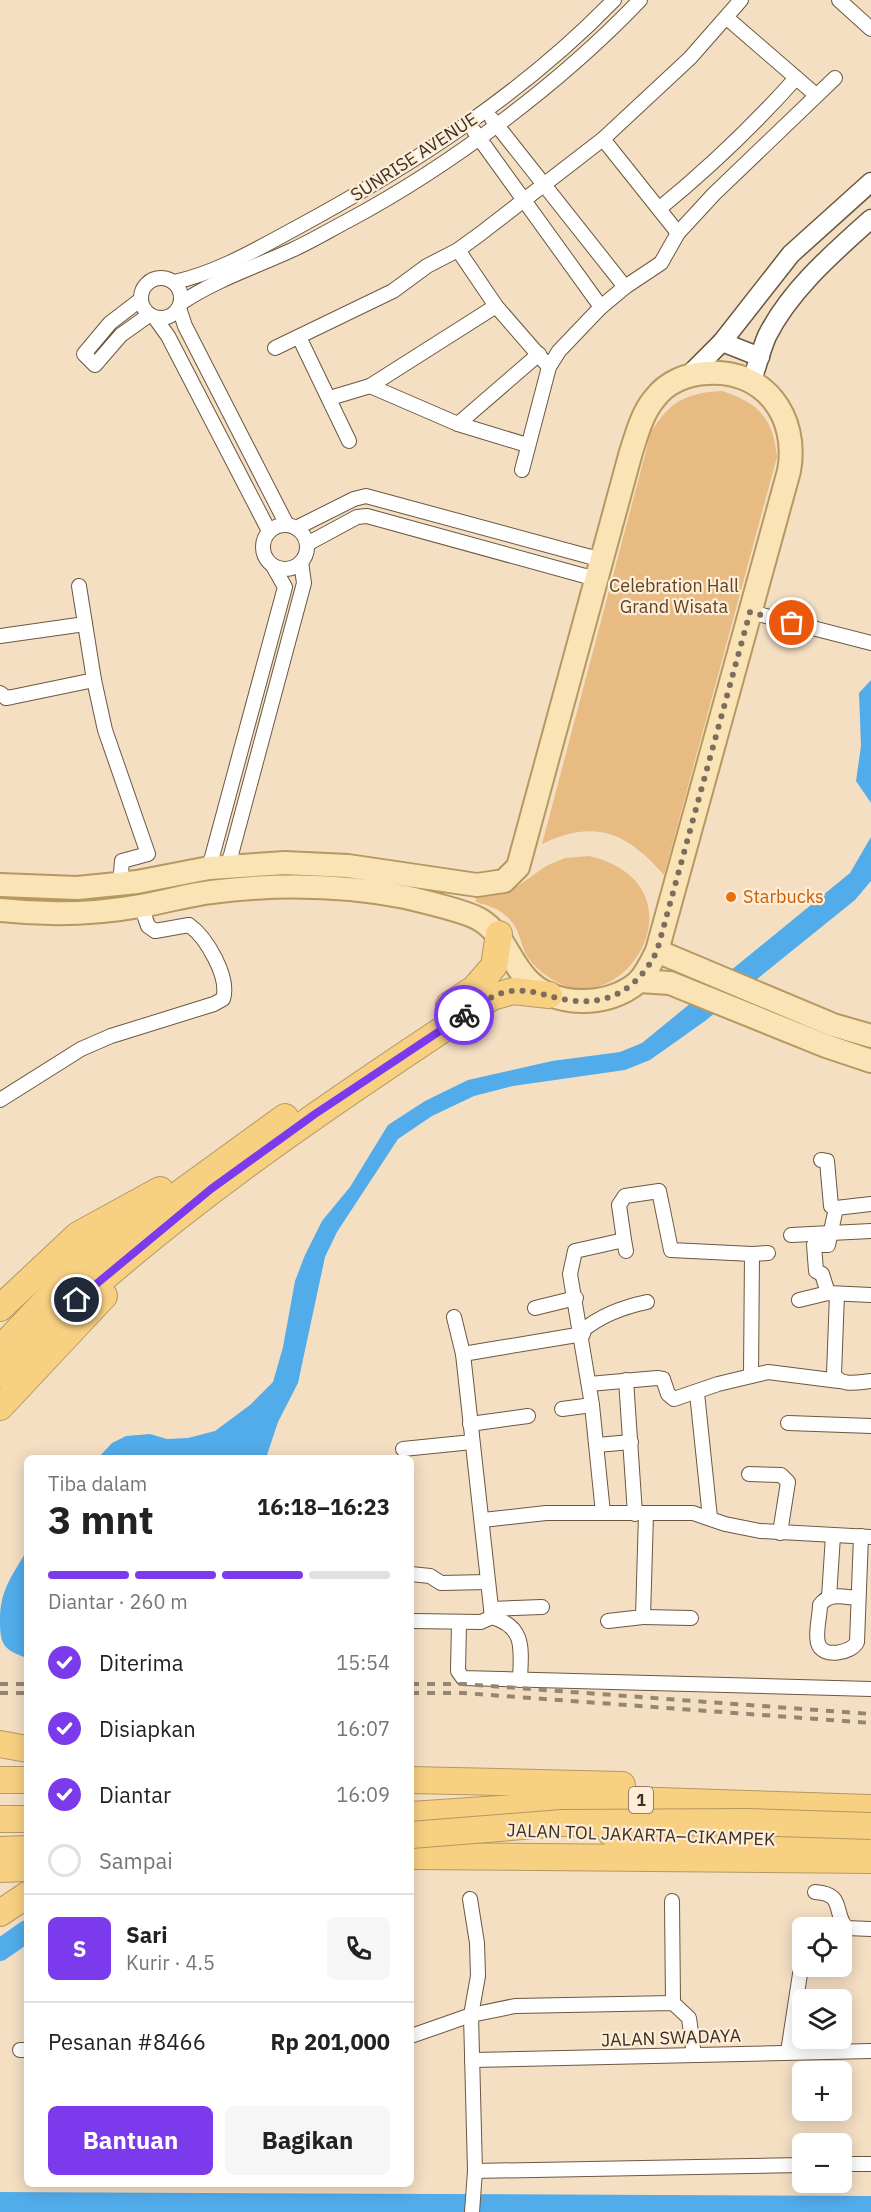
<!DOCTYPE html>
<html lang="id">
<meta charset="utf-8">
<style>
body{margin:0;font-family:"IBM Plex Sans",sans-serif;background:#f6f6f6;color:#222;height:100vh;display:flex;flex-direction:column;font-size:22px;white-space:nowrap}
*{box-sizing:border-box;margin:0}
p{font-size:20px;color:#767676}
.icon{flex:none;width:33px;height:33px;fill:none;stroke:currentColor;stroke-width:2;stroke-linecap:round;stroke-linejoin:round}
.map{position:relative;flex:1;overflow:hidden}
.sheet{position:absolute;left:24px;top:1455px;width:390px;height:732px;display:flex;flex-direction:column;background:#fff;border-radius:9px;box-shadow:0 3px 15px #0003}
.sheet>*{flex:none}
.tools{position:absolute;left:792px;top:1917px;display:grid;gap:12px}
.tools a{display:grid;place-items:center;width:60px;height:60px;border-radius:9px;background:#fff;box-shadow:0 3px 15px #0003;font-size:30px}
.pin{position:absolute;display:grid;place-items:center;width:51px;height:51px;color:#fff;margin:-26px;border:3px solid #fff;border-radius:50%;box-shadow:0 2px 6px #0007}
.courier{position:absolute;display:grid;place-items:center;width:60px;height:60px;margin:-30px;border:4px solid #7c3aed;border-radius:50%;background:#fff;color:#222;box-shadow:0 2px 8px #0007}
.head em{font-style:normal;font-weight:800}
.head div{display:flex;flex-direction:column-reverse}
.head{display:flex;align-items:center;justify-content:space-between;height:102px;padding:0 24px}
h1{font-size:39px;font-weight:800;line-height:45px}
.bar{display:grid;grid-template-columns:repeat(4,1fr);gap:9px 6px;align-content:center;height:72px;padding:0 24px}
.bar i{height:8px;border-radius:4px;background:#e0e0e0}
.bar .current{background:#7c3aed}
.bar p{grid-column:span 4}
.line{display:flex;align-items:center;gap:15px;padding:0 24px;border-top:2px solid #e0e0e0}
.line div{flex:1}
.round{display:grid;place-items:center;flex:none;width:63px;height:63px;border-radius:9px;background:#f6f6f6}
ol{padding:0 24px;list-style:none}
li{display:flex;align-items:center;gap:18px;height:66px}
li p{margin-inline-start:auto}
li .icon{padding:6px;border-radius:50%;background:#7c3aed;color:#fff;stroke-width:4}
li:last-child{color:#767676}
li i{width:33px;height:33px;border:3px solid #e0e0e0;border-radius:50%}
.button{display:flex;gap:12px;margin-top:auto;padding:12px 24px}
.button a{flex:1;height:69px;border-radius:9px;background:#7c3aed;color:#fff;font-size:24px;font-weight:800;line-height:69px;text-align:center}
.button a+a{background:#f6f6f6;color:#222}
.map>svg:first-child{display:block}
.green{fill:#e7bb82}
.water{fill:#52acea}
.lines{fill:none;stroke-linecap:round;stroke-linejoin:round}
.river{stroke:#52acea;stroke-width:22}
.minor-casing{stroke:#6b5840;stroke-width:16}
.tertiary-casing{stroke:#6b5840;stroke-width:21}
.primary-casing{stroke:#b59862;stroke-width:26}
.motorway-casing{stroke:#b59862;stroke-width:28}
.minor{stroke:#fff;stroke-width:14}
.tertiary{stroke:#fff;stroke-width:18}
.primary{stroke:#fae3b4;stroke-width:22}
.motorway{stroke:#f7d082;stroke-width:26}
.rail{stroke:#958673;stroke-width:4;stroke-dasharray:8 8;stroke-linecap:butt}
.motorway-bridge-casing{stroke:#b59862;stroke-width:28;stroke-linecap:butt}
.motorway-bridge{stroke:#f7d082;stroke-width:26}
.done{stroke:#7b6e5e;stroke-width:6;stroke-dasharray:0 10.8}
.route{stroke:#7c3aed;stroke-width:8}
.food-dot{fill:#e8710a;stroke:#ffedd7;stroke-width:2}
.labels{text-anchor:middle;stroke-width:4.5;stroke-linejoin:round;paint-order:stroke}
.shield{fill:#ffedd7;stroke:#75695c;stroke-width:1.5}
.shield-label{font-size:16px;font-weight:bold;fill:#3a3127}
.street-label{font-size:18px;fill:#3a3127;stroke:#ffedd7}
.park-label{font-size:18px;fill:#5d4420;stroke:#ffedd7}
.food-label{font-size:18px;fill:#c56008;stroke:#ffedd7;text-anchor:start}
</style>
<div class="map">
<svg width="871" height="2212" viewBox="0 0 871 2212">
<rect width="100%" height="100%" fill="#f5dfc3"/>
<g class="green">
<path d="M722,391C759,403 773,418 777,457L664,875C626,832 595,819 542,844L651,432C670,401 686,393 722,391Z"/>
<path d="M589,856C699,882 638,1005 569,987C552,982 531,967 524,950C520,940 519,930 511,921C502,909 489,906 476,902V895L490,896L511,891L546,866L565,858Z"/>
</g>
<g class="water">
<polygon points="871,680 871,803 856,781 861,746 859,693"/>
<polygon points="871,837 871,881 855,900 705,1021 650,1060 625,1070 513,1086 474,1096 432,1116 398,1139 337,1232 325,1257 298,1383 278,1422 266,1458 98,1458 112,1443 126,1436 150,1434 167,1439 188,1438 215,1431 250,1405 273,1382 283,1347 295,1281 305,1255 322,1221 350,1187 388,1125 425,1101 468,1080 552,1061 620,1052 642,1043 850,873"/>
<path d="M27,1550V1658C3,1650 0,1644 0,1620C0,1589 13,1575 27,1550Z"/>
<polygon points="0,2192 871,2196 871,2212 0,2212"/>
</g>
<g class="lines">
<polyline class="river" points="0,1950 27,1931"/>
<defs>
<g id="minor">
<polyline points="839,0 871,29"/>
<polyline points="727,18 816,95"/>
<polyline points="492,119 625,287"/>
<polyline points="474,131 601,307"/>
<polyline points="603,139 678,233"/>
<path d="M660,208C709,168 754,125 796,78"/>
<polyline points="458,250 496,306 549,367"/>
<circle cx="161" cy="298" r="20"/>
<path d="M174,282C217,273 259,248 298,227C412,165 523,94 614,0"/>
<polyline points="140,300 110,323 84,354 95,365 121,335 149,315"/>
<path d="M181,303C215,280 255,267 292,250C312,241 330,230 349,220C450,166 561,83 640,0"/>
<polyline points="179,308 185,326 287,525"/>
<polyline points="155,318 168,336 269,531"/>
<polyline points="299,337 349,441"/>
<polyline points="275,348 393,291 427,266 458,250 480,234 603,139 690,58 741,0"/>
<polyline points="370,386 458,424 527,445"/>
<polyline points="330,398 370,386 496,306"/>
<polyline points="458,424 539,354"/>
<polyline points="522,470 549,367 559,351 601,307 625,287 661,263 678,233 714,194 835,78"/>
<circle cx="285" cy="547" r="22"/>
<polyline points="296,528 354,499 366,496 602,560"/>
<polyline points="307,544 357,517 367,516 596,579"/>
<polyline points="79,586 94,680 105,730 148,854 122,861 120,884"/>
<polyline points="750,612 871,643"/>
<polyline points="0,636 85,624"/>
<polyline points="0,693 6,698 12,697 94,680"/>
<polyline points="228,866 304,583 301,562"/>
<polyline points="209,868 285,587 273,566"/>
<path d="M0,1100L81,1049L111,1036L214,1004L223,999C230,977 206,937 189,925L155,931L148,926L141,906"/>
<polyline points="821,1160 827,1161 831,1206 836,1208"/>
<polyline points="791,1235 871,1231"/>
<polyline points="624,1240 619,1205 625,1196 659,1191 671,1250 752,1254 751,1376"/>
<polyline points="752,1254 768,1253"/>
<polyline points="828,1293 822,1274 816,1271 814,1245 828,1245 836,1208 871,1204"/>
<path d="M837,1294L834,1374C840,1387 859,1382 871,1381"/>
<polyline points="799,1300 828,1293 871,1295"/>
<polyline points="535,1308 576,1298"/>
<polyline points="454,1317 463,1354 492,1617"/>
<path d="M582,1331C601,1315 623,1307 647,1302"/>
<polyline points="463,1354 583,1334"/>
<polyline points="626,1380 635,1514"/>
<polyline points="589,1384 657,1378 663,1379 668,1394 674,1399 718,1384 768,1372 839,1381"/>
<polyline points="697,1393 710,1518"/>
<polyline points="562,1409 592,1405"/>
<polyline points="788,1423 871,1426"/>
<polyline points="470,1424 528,1416"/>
<polyline points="597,1445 631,1442"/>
<polyline points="403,1449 472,1442"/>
<polyline points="749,1474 781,1475 788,1482 780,1533"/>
<polyline points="603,1513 592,1405 570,1274 575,1251 624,1240 626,1251"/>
<polyline points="483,1520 546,1513 693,1513 725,1524 760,1531 871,1537"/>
<polyline points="411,1574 430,1576 441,1583 488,1582"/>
<polyline points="829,1597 833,1536"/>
<path d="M857,1598C844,1597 829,1592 820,1605C820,1616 815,1632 818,1643C822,1659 852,1653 857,1642L861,1536"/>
<polyline points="491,1609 542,1607"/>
<polyline points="643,1617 691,1618"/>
<path d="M412,1621L481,1622L492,1617C526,1627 521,1650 520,1680"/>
<polyline points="608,1621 643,1617 646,1514"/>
<polyline points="459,1623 458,1671 463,1678 871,1689"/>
<path d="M815,1892C845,1894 833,1911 846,1928L871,1929"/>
<polyline points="470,1899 477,1943 478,1976 471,2015 475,2171 472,2212"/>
<polyline points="672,1901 673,2003"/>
<polyline points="411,2036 471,2015 515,2006 673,2003 689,2018 694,2055"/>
<polyline points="20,2050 27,2050"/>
<polyline points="788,2052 802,1961"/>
<polyline points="472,2060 871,2051"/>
<polyline points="842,2164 871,2164"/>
<polyline points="475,2171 802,2165"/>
</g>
<g id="tertiary">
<polyline points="722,342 760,357"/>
<polyline points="690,374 722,342 791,254 871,182"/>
<path d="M752,380C757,366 761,350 767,336C790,290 833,253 871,219"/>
</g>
<g id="primary">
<path d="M0,885L77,888L137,882L209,868L285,863L348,866L477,885L504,881L518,867L631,452C637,434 642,413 655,398C667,382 687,374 707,373C764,369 799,416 789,471L657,951C652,961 646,974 638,982C608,1008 553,1008 526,978C508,958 503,933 479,919C465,911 422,901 405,897C343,885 274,884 211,892C187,895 164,902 140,906C96,914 45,915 0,910"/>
<polyline points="657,951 833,1025 871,1036"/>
<polyline points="639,981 670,983 826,1046 871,1061"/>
</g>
<g id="motorway">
<polyline points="449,1005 474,989 494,966 499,934"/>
<polyline points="0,1308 78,1235 160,1190"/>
<polyline points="0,1349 77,1268 285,1117"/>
<path d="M0,1374C147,1226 318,1111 492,997L513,991L549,995"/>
<polyline points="0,1407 104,1296"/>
<polyline points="0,1744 27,1749"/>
<polyline points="0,1780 27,1780"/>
<polyline points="411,1780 622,1785"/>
<polyline points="411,1815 629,1800 871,1808"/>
<polyline points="0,1819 27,1819"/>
<polyline points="611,1833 871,1843"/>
<polyline points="0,1850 27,1849"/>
<polyline points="411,1856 871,1860"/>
<polyline points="0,1869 27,1868"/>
<polyline points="0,1913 27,1895"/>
</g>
</defs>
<use href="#minor" class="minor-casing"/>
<use href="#tertiary" class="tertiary-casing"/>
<use href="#primary" class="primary-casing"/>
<use href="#motorway" class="motorway-casing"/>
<use href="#minor" class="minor"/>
<use href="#tertiary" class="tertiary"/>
<use href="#primary" class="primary"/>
<use href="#motorway" class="motorway"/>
<g class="rail">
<polyline points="0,1684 27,1684"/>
<polyline points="411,1684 463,1684 871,1714"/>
<polyline points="0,1693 27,1693"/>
<polyline points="411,1693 463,1693 871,1723"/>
</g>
<defs>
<polyline id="motorway-bridge" points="411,1835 562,1823 748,1822 871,1826"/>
</defs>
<use href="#motorway-bridge" class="motorway-bridge-casing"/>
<use href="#motorway-bridge" class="motorway-bridge"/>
</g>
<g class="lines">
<path class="done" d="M464,1015C478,1006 494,992 513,991C531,989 550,997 567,1000C610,1007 639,987 657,951L750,612L792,623"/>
<polyline class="route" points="77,1300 211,1189 315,1114 464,1015"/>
</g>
<circle class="food-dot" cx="731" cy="897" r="6"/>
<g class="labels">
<rect class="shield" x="629" y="1787" width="24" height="26" rx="4.5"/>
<g class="shield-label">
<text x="641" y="1806">1</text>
</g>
<g class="street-label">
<text transform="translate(414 157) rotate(-33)" y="6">SUNRISE AVENUE</text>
<text transform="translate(641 1835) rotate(2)" y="6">JALAN TOL JAKARTA–CIKAMPEK</text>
<text transform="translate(671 2038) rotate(-2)" y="6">JALAN SWADAYA</text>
</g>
<g class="park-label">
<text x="674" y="592">Celebration Hall<tspan x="674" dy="21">Grand Wisata</tspan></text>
</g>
<g class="food-label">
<text x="743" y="903">Starbucks</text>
</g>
</g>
</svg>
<div class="tools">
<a><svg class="icon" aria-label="locate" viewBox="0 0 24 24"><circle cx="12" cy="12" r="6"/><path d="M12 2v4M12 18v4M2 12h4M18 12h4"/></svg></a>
<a><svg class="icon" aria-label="layers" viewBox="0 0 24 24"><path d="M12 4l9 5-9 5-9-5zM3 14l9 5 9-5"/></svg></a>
<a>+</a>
<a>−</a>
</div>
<div class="pin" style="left:792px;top:623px;background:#ea580c"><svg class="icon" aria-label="bag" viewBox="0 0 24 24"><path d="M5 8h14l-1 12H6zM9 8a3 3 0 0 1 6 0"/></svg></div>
<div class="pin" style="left:77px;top:1300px;background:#1f2937"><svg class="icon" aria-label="home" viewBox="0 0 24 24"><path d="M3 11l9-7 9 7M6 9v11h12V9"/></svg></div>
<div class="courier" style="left:464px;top:1015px"><svg class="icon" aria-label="bike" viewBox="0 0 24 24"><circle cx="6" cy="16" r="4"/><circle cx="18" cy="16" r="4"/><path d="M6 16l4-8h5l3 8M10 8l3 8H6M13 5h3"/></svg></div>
<section class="sheet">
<div class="head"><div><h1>3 mnt</h1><p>Tiba dalam</p></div><em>16:18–16:23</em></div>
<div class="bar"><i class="current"></i><i class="current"></i><i class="current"></i><i></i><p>Diantar · 260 m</p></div>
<ol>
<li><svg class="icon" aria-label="check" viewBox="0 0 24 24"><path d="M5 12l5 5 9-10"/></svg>Diterima<p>15:54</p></li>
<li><svg class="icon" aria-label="check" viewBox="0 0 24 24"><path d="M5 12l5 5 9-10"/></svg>Disiapkan<p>16:07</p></li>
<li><svg class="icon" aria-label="check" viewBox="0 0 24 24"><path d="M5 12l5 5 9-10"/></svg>Diantar<p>16:09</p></li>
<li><i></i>Sampai</li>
</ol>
<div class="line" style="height:108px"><b class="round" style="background:#7c3aed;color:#fff">S</b><div><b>Sari</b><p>Kurir · 4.5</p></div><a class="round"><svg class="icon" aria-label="phone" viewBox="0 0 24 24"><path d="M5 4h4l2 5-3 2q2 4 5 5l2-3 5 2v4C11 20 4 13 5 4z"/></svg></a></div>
<div class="line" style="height:78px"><div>Pesanan #8466</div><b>Rp 201,000</b></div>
<div class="button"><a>Bantuan</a><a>Bagikan</a></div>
</section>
</div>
